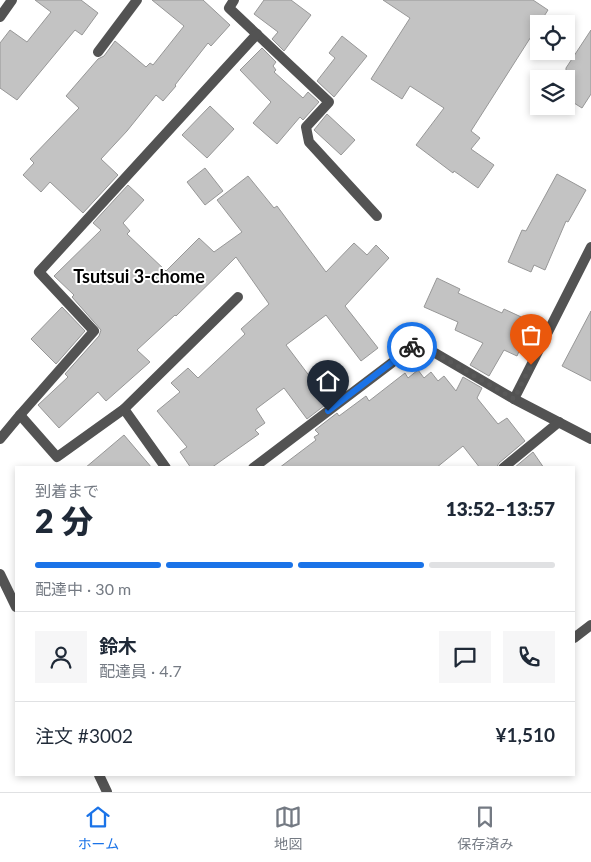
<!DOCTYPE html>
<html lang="ja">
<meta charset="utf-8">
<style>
body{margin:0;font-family:Lato,"Noto Sans JP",sans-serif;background:#f6f6f7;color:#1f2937;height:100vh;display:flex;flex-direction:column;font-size:19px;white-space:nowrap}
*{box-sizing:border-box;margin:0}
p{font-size:16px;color:#747a83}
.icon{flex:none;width:28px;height:28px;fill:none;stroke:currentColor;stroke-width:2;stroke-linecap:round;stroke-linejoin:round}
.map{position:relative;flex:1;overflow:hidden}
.panel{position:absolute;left:15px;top:466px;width:560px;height:310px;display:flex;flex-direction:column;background:#fff;border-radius:0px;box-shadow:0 2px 8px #0003}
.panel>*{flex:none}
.fabs{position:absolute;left:530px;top:15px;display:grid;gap:10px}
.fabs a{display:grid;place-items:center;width:45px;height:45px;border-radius:0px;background:#fff;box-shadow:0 2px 8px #0003;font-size:25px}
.pin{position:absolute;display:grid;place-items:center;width:42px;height:42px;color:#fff;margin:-51px -21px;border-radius:50% 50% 50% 0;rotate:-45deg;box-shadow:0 0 5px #0007}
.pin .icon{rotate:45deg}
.courier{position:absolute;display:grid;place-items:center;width:50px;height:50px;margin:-25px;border:4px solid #1a73e8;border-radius:50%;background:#fff;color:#222;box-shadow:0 1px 6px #0007}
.overview em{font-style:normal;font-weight:800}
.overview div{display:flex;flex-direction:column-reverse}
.overview{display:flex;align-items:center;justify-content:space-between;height:85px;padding:0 20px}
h1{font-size:32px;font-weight:800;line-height:38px}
.bar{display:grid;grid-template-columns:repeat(4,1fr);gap:8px 5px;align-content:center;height:60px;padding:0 20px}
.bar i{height:6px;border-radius:4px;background:#e0e1e3}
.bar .selected{background:#1a73e8}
.bar p{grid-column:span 4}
.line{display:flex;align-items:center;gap:12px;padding:0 20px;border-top:1px solid #e0e1e3}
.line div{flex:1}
.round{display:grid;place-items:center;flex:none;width:52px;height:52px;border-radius:0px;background:#f6f6f7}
.tabs{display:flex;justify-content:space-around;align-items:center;height:70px;border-top:1px solid #e0e1e3;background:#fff;font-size:14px;color:#747a83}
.tabs a{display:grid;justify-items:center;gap:2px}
.tabs .selected{color:#1a73e8}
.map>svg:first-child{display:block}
.building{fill:#c3c3c3;stroke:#979797}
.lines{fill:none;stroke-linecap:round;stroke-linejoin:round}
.lane{stroke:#535353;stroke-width:10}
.street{stroke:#535353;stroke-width:10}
.done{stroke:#595959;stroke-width:5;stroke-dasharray:0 9}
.route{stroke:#1a73e8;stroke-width:6}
.labels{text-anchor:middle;stroke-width:4;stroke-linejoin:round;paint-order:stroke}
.neighbourhood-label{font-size:18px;font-weight:bold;fill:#000;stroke:#fff}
</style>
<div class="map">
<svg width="591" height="792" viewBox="0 0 591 792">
<rect width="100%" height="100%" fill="#fff"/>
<g class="building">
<polygon points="35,0 81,0 98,13 82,35 75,30 17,100 0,88 0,43 10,30 27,42 51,12"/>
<polygon points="152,0 203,0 230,25 211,46 208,43 175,85 176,86 163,101 156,95 127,131 101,159 118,175 83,213 50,182 41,192 23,175 34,163 30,159 79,108 66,96 98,59 104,56 115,41 146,67 150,63 153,65 184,26"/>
<polygon points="264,0 291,0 311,15 284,51 272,39 278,32 254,14"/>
<polygon points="383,0 533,0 548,10 471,131 480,138 471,149 494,165 478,188 454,171 453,173 416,145 444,108 410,86 402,99 371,79 410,18"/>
<polygon points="591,30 591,94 582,108 566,98 566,68"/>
<polygon points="342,36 367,56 334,97 317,81 335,58 329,53"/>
<polygon points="262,48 276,62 273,66 276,70 274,72 303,98 308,92 319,102 303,120 300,117 277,144 253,123 271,102 240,70"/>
<polygon points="210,106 234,129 207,158 182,135"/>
<polygon points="327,114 355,140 341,155 314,130"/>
<polygon points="205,168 223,191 205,205 187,182"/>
<polygon points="557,174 586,190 568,222 566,221 545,270 534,265 531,272 508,262 522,230 526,231"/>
<polygon points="248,176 274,208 277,206 326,272 354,243 367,255 376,245 389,258 345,306 378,348 361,361 326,315 286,345 329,402 307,419 284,388 256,409 265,423 255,430 259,434 211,468 191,468 180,452 187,447 157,411 180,392 171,383 188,368 198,378 245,334 241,329 269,304 236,257 176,316 175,315 137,350 150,362 106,401 98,392 59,428 38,405 68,377 65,374 99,336 101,330 72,297 74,295 54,276 101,230 93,223 128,185 144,200 123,223 130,231 127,234 166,271 199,238 214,252 242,232 217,200"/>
<polygon points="437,278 460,289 458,293 502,313 504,309 532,322 517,356 504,350 489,376 470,365 483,343 455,330 458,322 424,307"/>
<polygon points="62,307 85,331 56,364 31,339"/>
<polygon points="591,311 591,381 562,366"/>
<polygon points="418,370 424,378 431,372 438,381 444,376 456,391 463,377 482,388 477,398 498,424 507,418 525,441 499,463 496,468 480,468 463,446 436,468 279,468 316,440 314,437 319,434 315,430 337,413 339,416 366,396 369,401 405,373 408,378"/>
<polygon points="124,435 152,468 85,468"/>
<polygon points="533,452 544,468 514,468"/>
</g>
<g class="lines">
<g class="lane">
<polyline points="234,0 229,8 329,102 306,127 309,142 377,216"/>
<polyline points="98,52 137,0"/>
<polyline points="20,415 94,331 39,272 257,34"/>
</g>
<g class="street">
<polyline points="0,17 12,0"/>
<polyline points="514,399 591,247"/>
<polyline points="124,409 166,468"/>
<polyline points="0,439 20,415 57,457 124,409 238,297"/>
<polyline points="253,468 418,343 514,399 591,439"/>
<polyline points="503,468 559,422"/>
<polyline points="0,574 16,607"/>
<polyline points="574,638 591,625"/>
<polyline points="99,775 107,792"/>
</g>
</g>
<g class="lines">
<polyline class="done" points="412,347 418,343 514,399 531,365"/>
<polyline class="route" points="328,411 412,347"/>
</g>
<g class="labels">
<g class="neighbourhood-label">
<text x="139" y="283">Tsutsui 3-chome</text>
</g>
</g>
</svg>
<div class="fabs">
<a><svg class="icon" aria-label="locate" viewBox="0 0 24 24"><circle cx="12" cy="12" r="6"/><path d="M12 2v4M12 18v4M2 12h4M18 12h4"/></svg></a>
<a><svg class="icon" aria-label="layers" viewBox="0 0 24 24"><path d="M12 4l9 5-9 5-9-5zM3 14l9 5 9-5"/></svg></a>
</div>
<div class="pin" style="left:531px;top:365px;background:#ea580c"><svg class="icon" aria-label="bag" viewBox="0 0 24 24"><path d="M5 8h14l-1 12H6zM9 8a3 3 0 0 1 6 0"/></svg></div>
<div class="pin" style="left:328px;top:411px;background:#1f2937"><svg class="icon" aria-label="home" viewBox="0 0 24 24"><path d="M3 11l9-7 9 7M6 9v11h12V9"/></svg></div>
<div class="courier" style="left:412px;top:347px"><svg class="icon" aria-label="bike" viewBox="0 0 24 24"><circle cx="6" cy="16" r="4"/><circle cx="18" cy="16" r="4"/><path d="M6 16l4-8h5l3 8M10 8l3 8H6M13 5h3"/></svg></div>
<section class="panel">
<div class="overview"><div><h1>2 分</h1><p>到着まで</p></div><em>13:52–13:57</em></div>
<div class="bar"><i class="selected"></i><i class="selected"></i><i class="selected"></i><i></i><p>配達中 · 30 m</p></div>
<div class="line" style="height:90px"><a class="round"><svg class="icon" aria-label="person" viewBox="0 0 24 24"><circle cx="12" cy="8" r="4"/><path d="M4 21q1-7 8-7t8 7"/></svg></a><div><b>鈴木</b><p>配達員 · 4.7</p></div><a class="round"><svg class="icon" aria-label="chat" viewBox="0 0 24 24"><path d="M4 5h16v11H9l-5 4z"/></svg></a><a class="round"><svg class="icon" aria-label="phone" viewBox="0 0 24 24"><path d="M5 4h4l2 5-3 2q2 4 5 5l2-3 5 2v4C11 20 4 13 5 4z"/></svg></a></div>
<div class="line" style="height:65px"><div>注文 #3002</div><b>¥1,510</b></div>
</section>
</div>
<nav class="tabs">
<a class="selected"><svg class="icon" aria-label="home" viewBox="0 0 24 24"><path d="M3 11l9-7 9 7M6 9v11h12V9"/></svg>ホーム</a>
<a><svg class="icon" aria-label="map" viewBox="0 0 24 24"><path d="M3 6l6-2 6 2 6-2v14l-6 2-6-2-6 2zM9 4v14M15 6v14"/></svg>地図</a>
<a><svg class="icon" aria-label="saved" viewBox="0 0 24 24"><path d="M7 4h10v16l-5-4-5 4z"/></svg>保存済み</a>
</nav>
